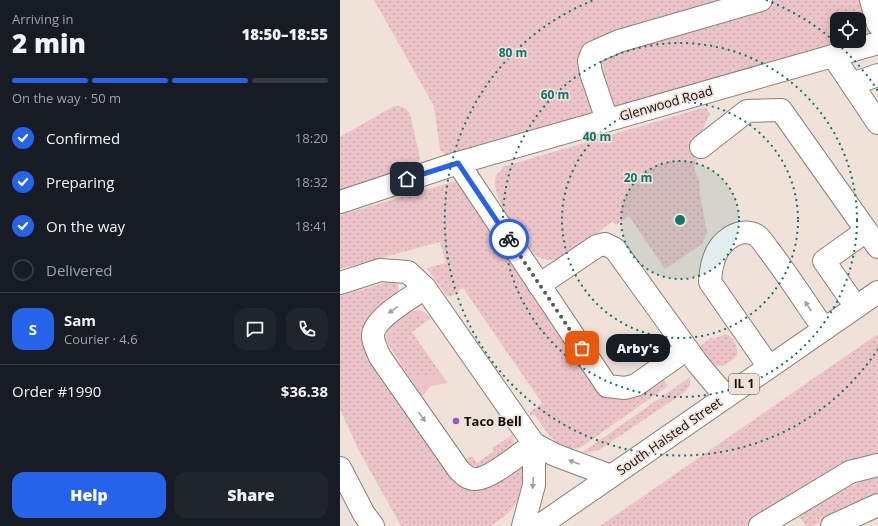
<!DOCTYPE html>
<meta charset="utf-8">
<style>
body{margin:0;font-family:"Open Sans",sans-serif;background:#20242c;color:#f1f3f6;height:100vh;display:flex;flex-direction:column;font-size:15px;white-space:nowrap}
*{box-sizing:border-box;margin:0}
p{font-size:13px;color:#9ea1a6}
.icon{flex:none;width:22px;height:22px;fill:none;stroke:currentColor;stroke-width:2;stroke-linecap:round;stroke-linejoin:round}
.map{position:relative;flex:1;overflow:hidden}
.sheet{display:flex;flex-direction:column;background:#171b24;width:340px}
.sheet>*{flex:none}
.fabs{position:absolute;left:490px;top:12px;display:grid;gap:8px}
.fabs a{display:grid;place-items:center;width:36px;height:36px;border-radius:8px;background:#171b24;box-shadow:0 2px 10px #0003;font-size:20px}
.pin{position:absolute;display:grid;place-items:center;width:34px;height:34px;color:#fff;margin:-17px;border-radius:8px;box-shadow:0 2px 6px #0006}
.courier{position:absolute;display:grid;place-items:center;width:40px;height:40px;margin:-20px;border:3px solid #2563eb;border-radius:50%;background:#fff;color:#222;box-shadow:0 1px 5px #0007}
.bubble{position:absolute;height:28px;border-radius:12px;background:#171b24;box-shadow:0 2px 10px #0003;font-size:13px;font-weight:800;line-height:28px;text-align:center}
.overview em{font-style:normal;font-weight:800}
.overview div{display:flex;flex-direction:column-reverse}
.overview{display:flex;align-items:center;justify-content:space-between;height:68px;padding:0 12px}
h1{font-size:26px;font-weight:800;line-height:30px}
.bar{display:grid;grid-template-columns:repeat(4,1fr);gap:6px 4px;align-content:center;height:48px;padding:0 12px}
.bar i{height:5px;border-radius:3px;background:#363941}
.bar .current{background:#2563eb}
.bar p{grid-column:span 4}
.line{display:flex;align-items:center;gap:10px;padding:0 12px;border-top:1px solid #363941}
.line div{flex:1}
.round{display:grid;place-items:center;flex:none;width:42px;height:42px;border-radius:12px;background:#20242c}
ol{padding:0 12px;list-style:none}
li{display:flex;align-items:center;gap:12px;height:44px}
li p{margin-inline-start:auto}
li .icon{padding:4px;border-radius:50%;background:#2563eb;color:#fff;stroke-width:4}
li:last-child{color:#9ea1a6}
li i{width:22px;height:22px;border:2px solid #363941;border-radius:50%}
.primary-button{display:flex;gap:8px;margin-top:auto;padding:8px 12px}
.primary-button a{flex:1;height:46px;border-radius:12px;background:#2563eb;color:#fff;font-size:16px;font-weight:800;line-height:46px;text-align:center}
.primary-button a+a{background:#20242c;color:#f1f3f6}
main{display:flex;flex:1;min-height:0}
.map>svg:first-child{display:block}
.grass{fill:url(#grass-dots)}
.garden{fill:#ebc4c7}
.lines{fill:none;stroke-linecap:round;stroke-linejoin:round}
.minor-casing{stroke:#8c8078;stroke-width:24}
.major-casing{stroke:#8c8078;stroke-width:24}
.minor{stroke:#fff;stroke-width:22}
.major{stroke:#fff;stroke-width:22}
.oneway{fill:#a19f9d}
.done{stroke:#605853;stroke-width:4;stroke-dasharray:0 7.2}
.route{stroke:#2563eb;stroke-width:5}
.ring{fill:none;stroke:#0f766e;stroke-width:2;stroke-dasharray:2 4}
.poi-dot{fill:#9654c9;stroke:#f0e2d9;stroke-width:1.5}
.labels{text-anchor:middle;stroke-width:3.5;stroke-linejoin:round;paint-order:stroke}
.shield{fill:#f0e2d9;stroke:#554e49;stroke-width:1}
.shield-label{font-size:12px;font-weight:bold;fill:#130e0b}
.street-label{font-size:13px;fill:#130e0b;stroke:#f0e2d9}
.poi-label{font-size:13px;font-weight:bold;fill:#130e0b;stroke:#f0e2d9;text-anchor:start}
.centre{fill:#0f766e;stroke:#f0e2d9;stroke-width:2}
.ring-label{font-size:12px;text-anchor:middle;font-weight:bold;fill:#0f766e;stroke:#f0e2d9;stroke-width:3.5;stroke-linejoin:round;paint-order:stroke}
</style>
<main>
<section class="sheet">
<div class="overview"><div><h1>2 min</h1><p>Arriving in</p></div><em>18:50–18:55</em></div>
<div class="bar"><i class="current"></i><i class="current"></i><i class="current"></i><i></i><p>On the way · 50 m</p></div>
<ol>
<li><svg class="icon" aria-label="check" viewBox="0 0 24 24"><path d="M5 12l5 5 9-10"/></svg>Confirmed<p>18:20</p></li>
<li><svg class="icon" aria-label="check" viewBox="0 0 24 24"><path d="M5 12l5 5 9-10"/></svg>Preparing<p>18:32</p></li>
<li><svg class="icon" aria-label="check" viewBox="0 0 24 24"><path d="M5 12l5 5 9-10"/></svg>On the way<p>18:41</p></li>
<li><i></i>Delivered</li>
</ol>
<div class="line" style="height:72px"><b class="round" style="background:#2563eb;color:#fff">S</b><div><b>Sam</b><p>Courier · 4.6</p></div><a class="round"><svg class="icon" aria-label="chat" viewBox="0 0 24 24"><path d="M4 5h16v11H9l-5 4z"/></svg></a><a class="round"><svg class="icon" aria-label="phone" viewBox="0 0 24 24"><path d="M5 4h4l2 5-3 2q2 4 5 5l2-3 5 2v4C11 20 4 13 5 4z"/></svg></a></div>
<div class="line" style="height:52px"><div>Order #1990</div><b>$36.38</b></div>
<div class="primary-button"><a>Help</a><a>Share</a></div>
</section>
<div class="map">
<svg width="538" height="526" viewBox="0 0 538 526">
<defs>
<pattern id="grass-dots" width="8" height="8" patternUnits="userSpaceOnUse"><rect width="8" height="8" fill="#ebc4c7"/><path d="M2 2h.1M6 6h.1" fill="none" stroke="#c9a7aa" stroke-width="1.8" stroke-linecap="round"/></pattern>
</defs>
<rect width="100%" height="100%" fill="#f0e2d9"/>
<g class="grass">
<polygon points="34,0 538,0 538,35 519,40 519,19 497,19 497,41 517,41 111,158 100,150 94,106"/>
<path d="M54,106C62,106 66,107 70,114L80,158L78,164L72,169L0,190V137Z"/>
<path d="M366,107L370,114L363,129L348,148L357,160L354,169L359,180L360,196L367,233L362,244L325,269L289,216L276,225L272,222C259,231 231,255 218,259C210,262 201,259 194,254C182,241 152,198 155,180C155,175 158,173 162,170V167Z"/>
<path d="M116,181L120,182L145,223L255,384L321,376L328,386L241,447C219,455 205,429 194,414L190,416V412L202,403L123,288L112,296H107L87,268L106,263L100,242L0,269V215Z"/>
<path d="M51,281H54L58,285V293L38,308L27,323L113,479L181,466L185,471C180,502 178,507 151,526H61L18,449L0,409V296Z"/>
<polygon points="70,316 81,316 87,321 72,332 99,371 87,380 80,376 69,377 47,342 51,341 54,326"/>
<path d="M385,334C394,336 398,346 397,355C378,375 371,365 359,347L372,337L374,339Z"/>
<polygon points="538,334 538,453 513,462 478,479 405,526 260,526"/>
<polygon points="350,377 350,385 345,392 259,450 240,454"/>
<polygon points="172,435 174,443 173,447 141,468 133,466 125,460 132,456 137,463 154,451 152,448"/>
<polygon points="538,475 538,496 489,516 473,526 466,526 459,516 501,490"/>
</g>
<g class="garden">
<path d="M78,310L84,312L92,318L87,321L81,316H70L54,326L51,341L47,342C43,325 63,312 78,310Z"/>
<polygon points="99,371 108,383 91,386 82,396 69,377 80,376 87,380"/>
</g>
<g class="lines">
<defs>
<g id="minor">
<polyline points="531,0 538,24"/>
<polyline points="493,56 538,123"/>
<polyline points="512,84 538,75"/>
<polyline points="267,120 251,73 249,61 252,53 279,41 421,0"/>
<polyline points="361,147 407,111 441,110 538,247"/>
<polyline points="118,163 267,386 285,388 296,385 347,349"/>
<polyline points="0,202 118,163 538,43"/>
<polyline points="0,283 40,270 68,272 85,288 194,444 215,455 271,476"/>
<polyline points="199,285 257,246 265,244 275,249 358,364 386,397"/>
<path d="M85,288C71,298 33,318 33,336C33,343 37,350 40,357L119,470C124,475 128,479 135,479C149,480 182,452 194,444"/>
<polyline points="516,307 484,261 526,231"/>
<path d="M429,367L370,282C371,266 374,249 388,239C396,233 407,230 416,235C421,238 425,245 428,249C448,275 465,302 484,329"/>
<polyline points="0,468 24,514 33,526"/>
<polyline points="183,526 194,485 194,444"/>
<polyline points="420,526 510,472 538,465"/>
<polyline points="492,526 538,505"/>
</g>
<polyline id="major" points="199,526 538,292"/>
</defs>
<use href="#minor" class="minor-casing"/>
<use href="#major" class="major-casing"/>
<use href="#minor" class="minor"/>
<use href="#major" class="major"/>
</g>
<defs><path id="oneway-solid" d="M-6-.8H1V-3.2L6.5 0L1 3.2V.8H-6Z"/></defs>
<g class="oneway">
<use href="#oneway-solid" transform="translate(468 306) rotate(-124)"/>
<use href="#oneway-solid" transform="translate(53 310) rotate(145)"/>
<use href="#oneway-solid" transform="translate(82 417) rotate(55)"/>
<use href="#oneway-solid" transform="translate(234 462) rotate(-159)"/>
<use href="#oneway-solid" transform="translate(193 483) rotate(94)"/>
</g>
<g class="lines">
<polyline class="done" points="169,239 242,348"/>
<polyline class="route" points="67,179 118,163 169,239"/>
</g>
<circle cx="340" cy="220" r="59" fill="#0f766e" fill-opacity=".12"/>
<g class="ring">
<circle cx="340" cy="220" r="59"/>
<circle cx="340" cy="220" r="118"/>
<circle cx="340" cy="220" r="177"/>
<path d="M538 349A236 236 0 1 1 254 0M426 0A236 236 0 0 1 538 91"/>
</g>
<circle class="poi-dot" cx="116" cy="421" r="4"/>
<g class="labels">
<rect class="shield" x="389" y="374" width="30" height="20" rx="3"/>
<g class="shield-label">
<text x="404" y="388">IL 1</text>
</g>
<g class="street-label">
<text transform="translate(326 103) rotate(-16)" y="5">Glenwood Road</text>
<text transform="translate(329 436) rotate(-35)" y="5">South Halsted Street</text>
</g>
<g class="poi-label">
<text x="124" y="426">Taco Bell</text>
</g>
</g>
<circle cx="340" cy="220" r="6" class="centre"/>
<g class="ring-label">
<text x="173" y="57">80 m</text>
<text x="215" y="99">60 m</text>
<text x="257" y="141">40 m</text>
<text x="298" y="182">20 m</text>
</g>
</svg>
<div class="fabs">
<a><svg class="icon" aria-label="locate" viewBox="0 0 24 24"><circle cx="12" cy="12" r="6"/><path d="M12 2v4M12 18v4M2 12h4M18 12h4"/></svg></a>
</div>
<div class="pin" style="left:242px;top:348px;background:#ea580c"><svg class="icon" aria-label="bag" viewBox="0 0 24 24"><path d="M5 8h14l-1 12H6zM9 8a3 3 0 0 1 6 0"/></svg></div>
<div class="pin" style="left:67px;top:179px;background:#1f2937"><svg class="icon" aria-label="home" viewBox="0 0 24 24"><path d="M3 11l9-7 9 7M6 9v11h12V9"/></svg></div>
<div class="courier" style="left:169px;top:239px"><svg class="icon" aria-label="bike" viewBox="0 0 24 24"><circle cx="6" cy="16" r="4"/><circle cx="18" cy="16" r="4"/><path d="M6 16l4-8h5l3 8M10 8l3 8H6M13 5h3"/></svg></div>
<div class="bubble" style="left:266px;top:334px;width:64px">Arby's</div>
</div>
</main>
